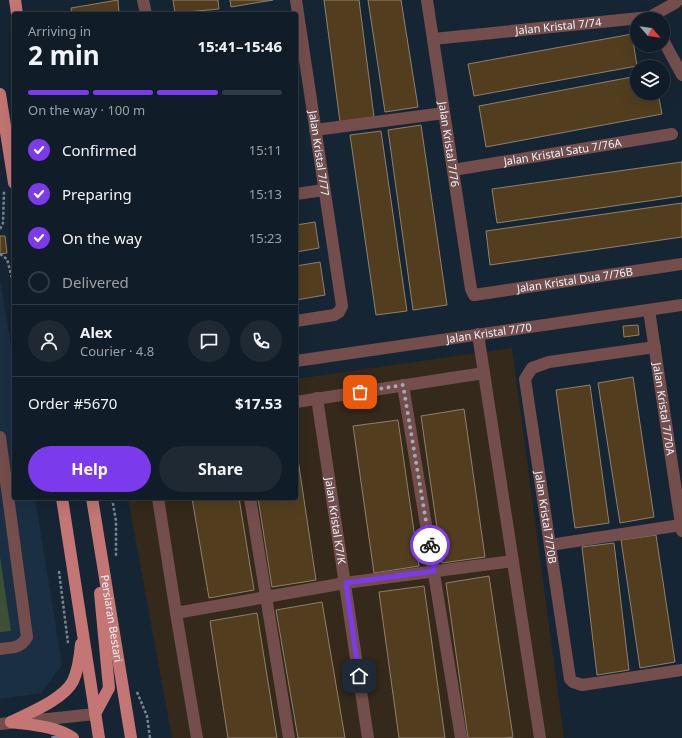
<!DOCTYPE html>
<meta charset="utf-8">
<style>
body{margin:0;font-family:"Noto Sans",sans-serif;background:#1e2933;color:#f1f3f6;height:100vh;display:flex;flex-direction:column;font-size:15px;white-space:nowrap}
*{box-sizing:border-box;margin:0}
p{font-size:13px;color:#9ca1a7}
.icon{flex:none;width:22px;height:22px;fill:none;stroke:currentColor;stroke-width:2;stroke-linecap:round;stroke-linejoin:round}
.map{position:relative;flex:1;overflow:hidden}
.side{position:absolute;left:12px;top:12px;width:286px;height:488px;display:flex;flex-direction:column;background:#101c27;border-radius:4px;box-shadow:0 4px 16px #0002,0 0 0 1px #303a44}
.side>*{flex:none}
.needle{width:26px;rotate:118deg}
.buttons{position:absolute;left:630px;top:12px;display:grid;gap:8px}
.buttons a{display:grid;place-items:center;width:40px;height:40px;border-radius:50%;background:#101c27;box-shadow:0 4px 16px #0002,0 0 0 1px #303a44;font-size:20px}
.pin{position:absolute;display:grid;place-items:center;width:34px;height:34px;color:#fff;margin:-17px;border-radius:8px;box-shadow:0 2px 6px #0006}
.courier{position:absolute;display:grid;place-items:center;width:40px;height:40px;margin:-20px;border:3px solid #7c3aed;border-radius:50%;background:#fff;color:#222;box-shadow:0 1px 5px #0007}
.summary em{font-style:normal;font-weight:700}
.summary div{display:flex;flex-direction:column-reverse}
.summary{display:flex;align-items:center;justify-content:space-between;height:68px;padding:0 16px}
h1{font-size:26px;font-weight:700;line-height:30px}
.bar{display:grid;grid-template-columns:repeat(4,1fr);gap:6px 4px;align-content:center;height:48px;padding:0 16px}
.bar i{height:5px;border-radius:3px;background:#303a44}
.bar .active{background:#7c3aed}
.bar p{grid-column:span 4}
.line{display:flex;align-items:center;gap:10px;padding:0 16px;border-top:1px solid #303a44}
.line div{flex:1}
.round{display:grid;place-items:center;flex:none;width:42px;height:42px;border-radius:21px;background:#1e2933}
ol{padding:0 16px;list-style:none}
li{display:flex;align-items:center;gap:12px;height:44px}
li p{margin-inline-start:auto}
li .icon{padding:4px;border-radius:50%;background:#7c3aed;color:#fff;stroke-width:4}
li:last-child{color:#9ca1a7}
li i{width:22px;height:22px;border:2px solid #303a44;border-radius:50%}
.action{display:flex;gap:8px;margin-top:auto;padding:8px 16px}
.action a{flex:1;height:46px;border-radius:24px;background:#7c3aed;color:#fff;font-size:16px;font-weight:700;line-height:46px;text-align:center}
.action a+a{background:#1e2933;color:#f1f3f6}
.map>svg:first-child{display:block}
.commercial{fill:#34291a}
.built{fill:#1b2f43}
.green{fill:#3e4f38}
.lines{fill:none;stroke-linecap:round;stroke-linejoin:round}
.stream{stroke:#7989a1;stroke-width:4}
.building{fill:#523e1e;stroke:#8f806c}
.path{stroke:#798490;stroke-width:2.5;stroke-dasharray:3 2;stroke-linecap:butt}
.minor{stroke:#744e4d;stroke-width:12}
.major{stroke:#c37674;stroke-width:12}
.done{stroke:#a2acb7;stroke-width:4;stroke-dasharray:0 7.2}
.route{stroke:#7c3aed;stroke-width:5}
.labels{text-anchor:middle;stroke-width:3.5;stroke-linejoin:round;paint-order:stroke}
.street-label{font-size:11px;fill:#edf5fd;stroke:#070e14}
</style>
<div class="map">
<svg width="682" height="738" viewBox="0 0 682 738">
<rect width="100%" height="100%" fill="#162534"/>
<polygon class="commercial" points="512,348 564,738 172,738 128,498 296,498 296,379"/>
<polygon class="built" points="0,279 14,366 14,498 35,498 62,665 41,693 0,699"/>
<polygon class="green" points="0,557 11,631 0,632"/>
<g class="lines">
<polyline class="stream" points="53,738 61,738"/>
</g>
<g class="building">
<polygon points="118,0 119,14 72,14 71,8"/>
<polygon points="173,0 218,0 219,9 175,13"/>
<polygon points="230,0 273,0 231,7"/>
<polygon points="324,0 359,0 374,117 340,122"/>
<polygon points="368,0 401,0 418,107 385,112"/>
<polygon points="632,34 637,66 474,96 468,64"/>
<polygon points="637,76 637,93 658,93 662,114 486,147 479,106"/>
<polygon points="421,125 447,305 413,310 388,130"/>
<polygon points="381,131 407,311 376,315 350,135"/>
<polygon points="682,162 682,196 497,223 492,189"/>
<polygon points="682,203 682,237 490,265 486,231"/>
<polygon points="315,222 319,248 296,252 296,225"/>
<polygon points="0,236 5,236 7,253 0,254"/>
<polygon points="320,262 325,295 296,300 296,266"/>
<polygon points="638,325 639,335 624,337 623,326"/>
<polygon points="633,377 654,517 620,523 598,383"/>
<polygon points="590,385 609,523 575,528 556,390"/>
<polygon points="464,409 485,557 442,563 421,416"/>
<polygon points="398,420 419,566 374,573 353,426"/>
<polygon points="296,446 316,580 272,587 258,498 296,498"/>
<polygon points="192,498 239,498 254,590 209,598"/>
<polygon points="656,535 675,662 640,668 621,540"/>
<polygon points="614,543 629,670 597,675 582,547"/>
<polygon points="489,576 513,737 504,738 468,738 446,583"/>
<polygon points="424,586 445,738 399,738 379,592"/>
<polygon points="322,602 345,738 298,738 276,610"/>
<polygon points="257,613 277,738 228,738 210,621"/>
</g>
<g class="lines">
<g class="path">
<polyline points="0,229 3,223 4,191"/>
<polyline points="0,254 7,259 14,286"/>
<polyline points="112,498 116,521 116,557"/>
<polyline points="59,571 68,643"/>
<polyline points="137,692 147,716 150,738"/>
</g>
<g class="minor">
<polyline points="143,0 146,14"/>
<path id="s1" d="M296,0L342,306L339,312L334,315L296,321"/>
<path id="s2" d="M427,0L471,289L474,295L682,264"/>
<path id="s3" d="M433,39L650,17L675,3L678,0"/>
<polyline points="663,40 682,75"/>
<polyline points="315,130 444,113"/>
<path id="s4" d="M453,170L672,134"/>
<polyline points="296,194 324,190"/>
<path id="s5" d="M649,310L682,531"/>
<polyline points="478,334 540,738"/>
<path id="s6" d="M655,347L549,362L532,368L525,379L570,679L573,682L582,685L682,670"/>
<path id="s7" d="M296,361L682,305"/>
<polyline points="403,385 461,738"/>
<path id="s8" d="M317,398L368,738"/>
<polyline points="296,402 484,373"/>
<path d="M0,437L27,637C20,649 13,647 0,649"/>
<polyline points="158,498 176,613 197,738"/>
<polyline points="250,498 289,738"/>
<polyline points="550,545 681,525"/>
<polyline points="176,613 345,583 513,561"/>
<polyline points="0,724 95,714"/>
</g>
<g class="major">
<polyline points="15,0 17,14"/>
<polyline points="0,94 14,183"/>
<polyline points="62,498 99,738"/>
<path id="s9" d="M92,498L131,738"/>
<polyline points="95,714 109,688 100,593"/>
<path d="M11,722C29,713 64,699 73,681C78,670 80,656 81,644"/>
<path d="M11,722C32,725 56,726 73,738"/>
</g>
</g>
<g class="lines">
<polyline class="done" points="360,392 403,385 430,545"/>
<polyline class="route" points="359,676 346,583 434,571 430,545"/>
</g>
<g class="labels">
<g class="street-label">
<text dy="4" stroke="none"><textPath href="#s3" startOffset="126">Jalan Kristal 7/74</textPath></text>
<text dy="4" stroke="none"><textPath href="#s2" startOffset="146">Jalan Kristal 7/76</textPath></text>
<text dy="4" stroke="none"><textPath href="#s4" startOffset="111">Jalan Kristal Satu 7/76A</textPath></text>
<text dy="4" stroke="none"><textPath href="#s1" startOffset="155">Jalan Kristal 7/77</textPath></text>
<text dy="4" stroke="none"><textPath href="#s2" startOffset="401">Jalan Kristal Dua 7/76B</textPath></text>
<text dy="4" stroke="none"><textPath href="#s7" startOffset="195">Jalan Kristal 7/70</textPath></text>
<text dy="4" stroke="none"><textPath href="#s5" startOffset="100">Jalan Kristal 7/70A</textPath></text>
<text dy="4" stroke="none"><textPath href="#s6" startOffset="278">Jalan Kristal 7/70B</textPath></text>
<text dy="4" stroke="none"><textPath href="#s8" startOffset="124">Jalan Kristal K7/K</textPath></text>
<text dy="4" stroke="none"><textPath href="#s9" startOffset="122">Persiaran Bestari</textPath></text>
</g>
</g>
</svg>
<div class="buttons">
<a><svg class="needle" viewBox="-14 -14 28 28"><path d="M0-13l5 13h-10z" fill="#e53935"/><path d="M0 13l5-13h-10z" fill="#9ca1a7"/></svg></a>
<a><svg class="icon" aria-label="layers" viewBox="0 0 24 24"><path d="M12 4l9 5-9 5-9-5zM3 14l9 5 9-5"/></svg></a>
</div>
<div class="pin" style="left:360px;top:392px;background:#ea580c"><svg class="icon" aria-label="bag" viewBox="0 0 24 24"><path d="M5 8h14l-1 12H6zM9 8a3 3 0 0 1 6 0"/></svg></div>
<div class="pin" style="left:359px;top:676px;background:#1f2937"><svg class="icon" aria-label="home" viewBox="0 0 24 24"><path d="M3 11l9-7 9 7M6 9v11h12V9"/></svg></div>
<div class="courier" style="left:430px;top:545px"><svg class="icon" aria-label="bike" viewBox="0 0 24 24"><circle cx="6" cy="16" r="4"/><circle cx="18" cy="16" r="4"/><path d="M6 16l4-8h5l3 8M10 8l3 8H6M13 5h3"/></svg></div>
<section class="side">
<div class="summary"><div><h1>2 min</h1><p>Arriving in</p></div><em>15:41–15:46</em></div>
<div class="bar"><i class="active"></i><i class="active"></i><i class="active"></i><i></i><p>On the way · 100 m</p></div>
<ol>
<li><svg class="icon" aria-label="check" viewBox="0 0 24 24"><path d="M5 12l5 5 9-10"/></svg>Confirmed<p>15:11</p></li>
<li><svg class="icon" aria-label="check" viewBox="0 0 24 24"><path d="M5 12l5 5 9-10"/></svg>Preparing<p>15:13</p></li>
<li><svg class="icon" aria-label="check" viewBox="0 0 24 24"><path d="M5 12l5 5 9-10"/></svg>On the way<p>15:23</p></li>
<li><i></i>Delivered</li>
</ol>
<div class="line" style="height:72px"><a class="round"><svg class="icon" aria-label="person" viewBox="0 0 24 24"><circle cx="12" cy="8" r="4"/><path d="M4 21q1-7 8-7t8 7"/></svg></a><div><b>Alex</b><p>Courier · 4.8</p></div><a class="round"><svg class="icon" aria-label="chat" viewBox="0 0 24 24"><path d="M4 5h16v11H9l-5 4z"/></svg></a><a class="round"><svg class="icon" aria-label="phone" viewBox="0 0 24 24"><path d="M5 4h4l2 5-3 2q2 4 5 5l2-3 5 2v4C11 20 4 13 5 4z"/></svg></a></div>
<div class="line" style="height:52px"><div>Order #5670</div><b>$17.53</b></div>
<div class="action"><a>Help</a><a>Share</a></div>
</section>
</div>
